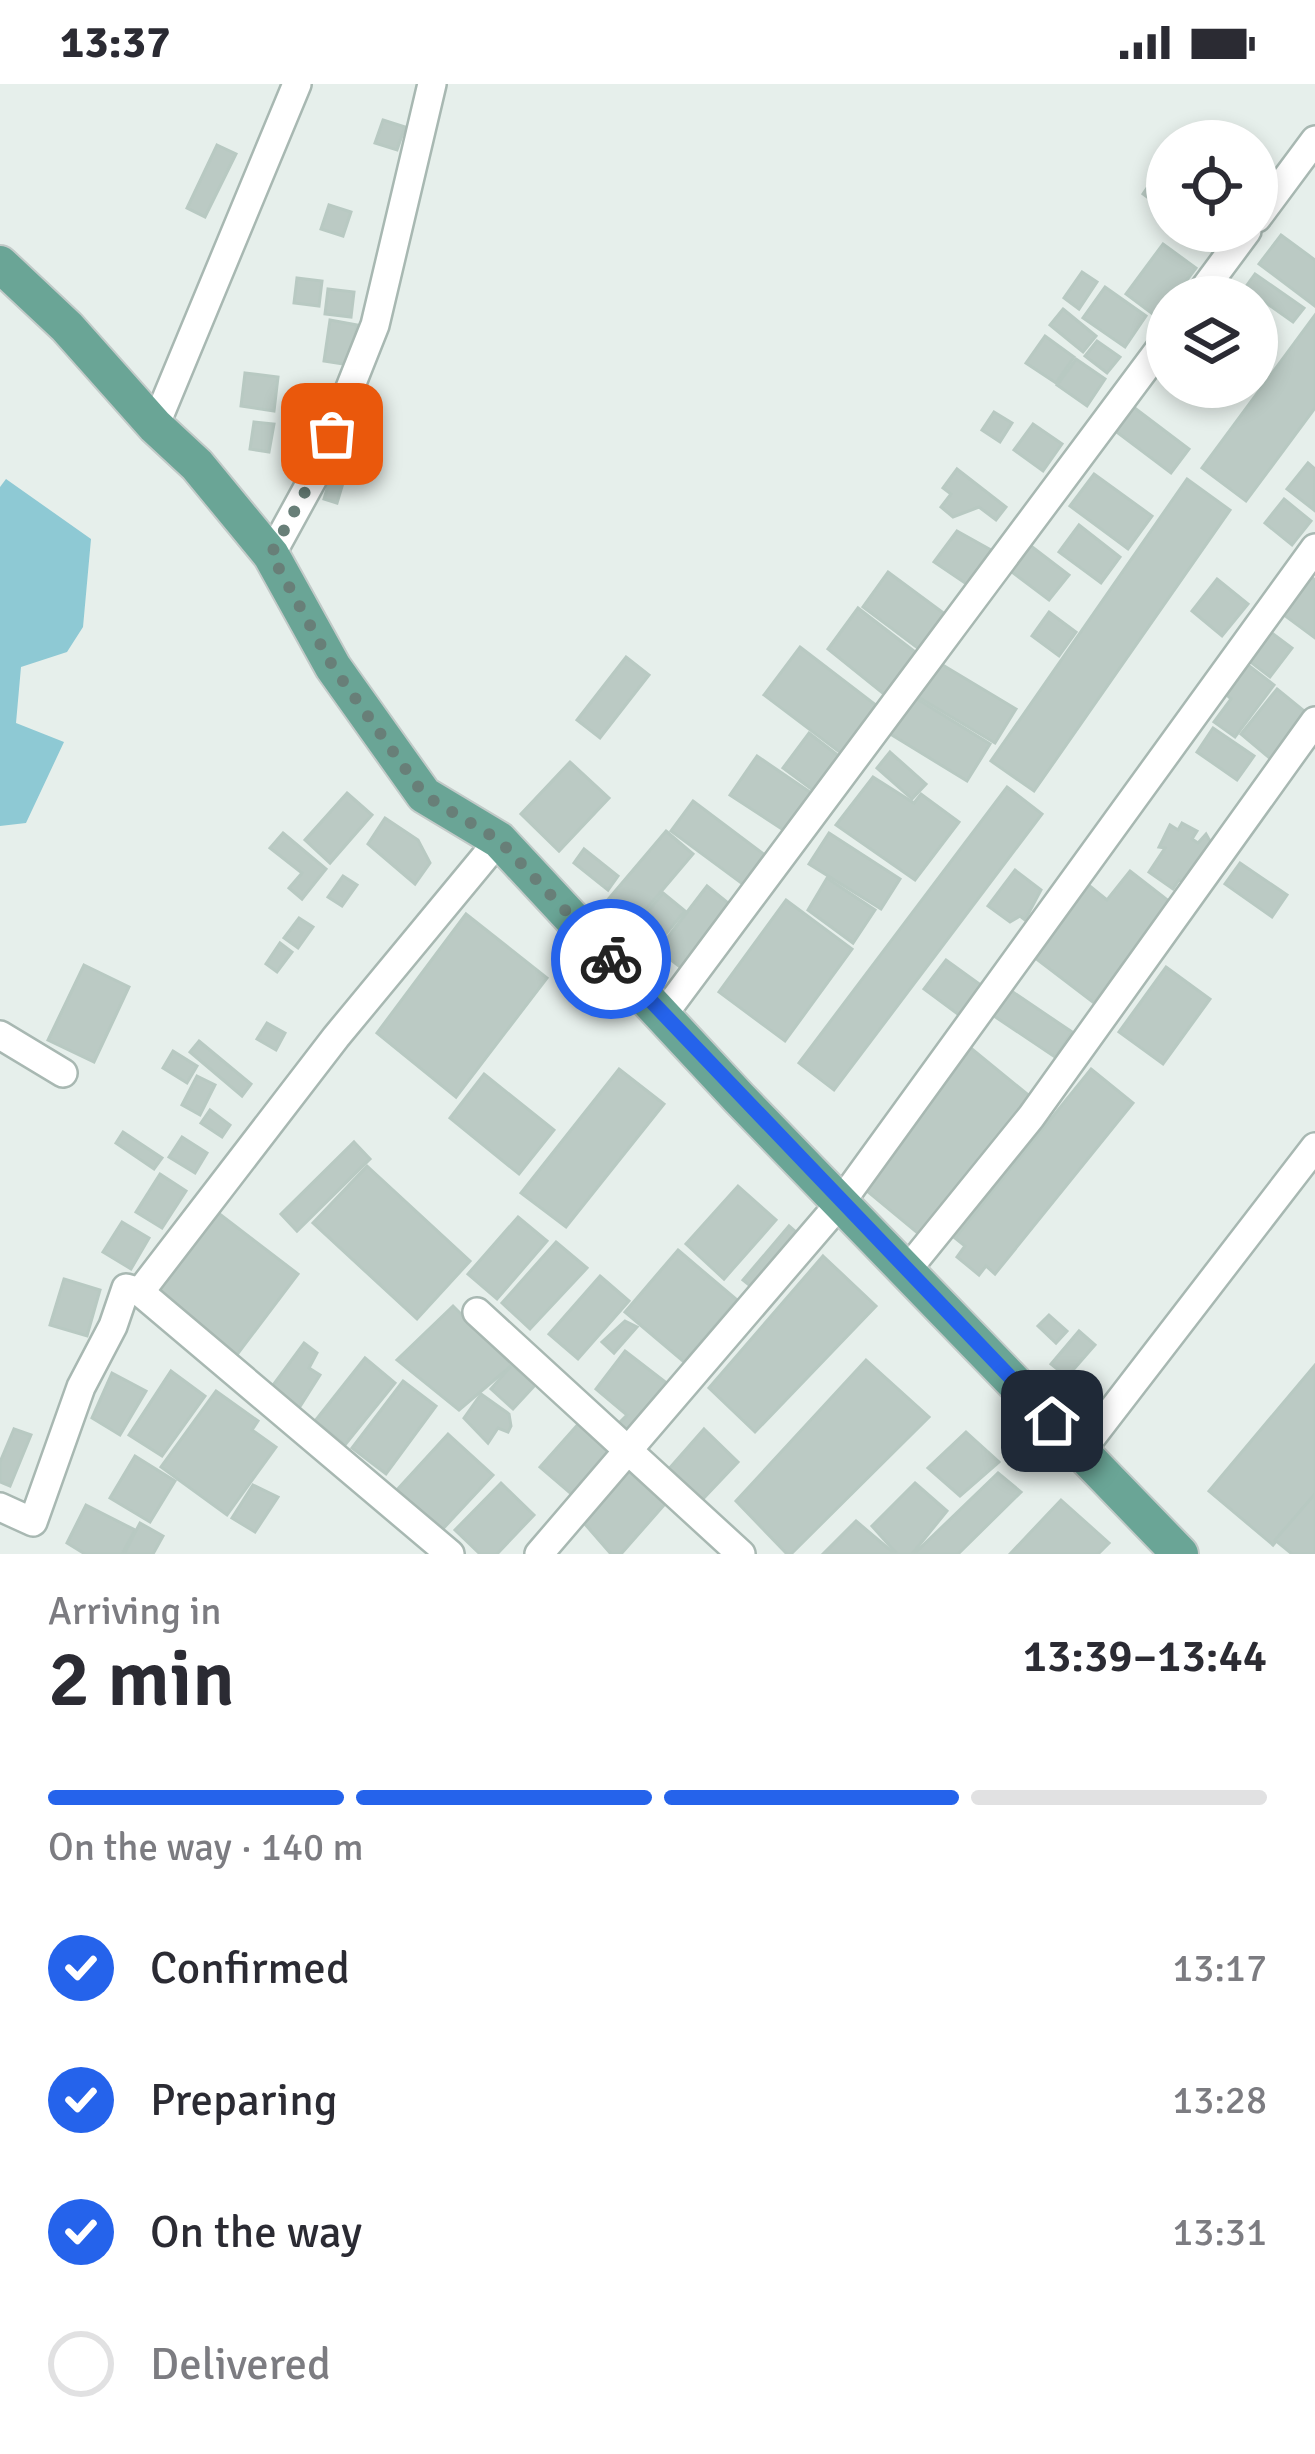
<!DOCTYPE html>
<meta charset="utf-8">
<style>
body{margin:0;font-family:Signika,sans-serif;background:#f2f2f3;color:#2b2b33;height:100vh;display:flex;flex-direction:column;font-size:45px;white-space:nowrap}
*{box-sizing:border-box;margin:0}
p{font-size:39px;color:#7c7c81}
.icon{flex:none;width:66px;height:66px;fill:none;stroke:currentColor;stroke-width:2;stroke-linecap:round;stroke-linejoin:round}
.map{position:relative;height:1470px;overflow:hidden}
.side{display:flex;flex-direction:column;background:#fff;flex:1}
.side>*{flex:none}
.tools{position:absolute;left:1146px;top:36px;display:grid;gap:24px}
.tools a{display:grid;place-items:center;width:132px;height:132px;border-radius:50%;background:#fff;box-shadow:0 6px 18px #0003;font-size:60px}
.pin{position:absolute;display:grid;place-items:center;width:102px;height:102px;color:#fff;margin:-51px;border-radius:24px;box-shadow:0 6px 18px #0006}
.courier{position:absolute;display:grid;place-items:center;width:120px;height:120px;margin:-60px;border:9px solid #2563eb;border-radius:50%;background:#fff;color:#222;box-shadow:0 3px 15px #0007}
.headline em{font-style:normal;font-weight:600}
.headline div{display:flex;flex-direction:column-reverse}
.headline{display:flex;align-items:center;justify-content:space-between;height:204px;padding:0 48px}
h1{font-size:78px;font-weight:600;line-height:90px}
.bar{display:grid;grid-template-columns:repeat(4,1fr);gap:18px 12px;align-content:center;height:144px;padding:0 48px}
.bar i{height:15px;border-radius:9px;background:#e1e1e2}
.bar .selected{background:#2563eb}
.bar p{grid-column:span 4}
ol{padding:0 48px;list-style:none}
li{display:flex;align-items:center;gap:36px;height:132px}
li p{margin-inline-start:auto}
li .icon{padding:12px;border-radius:50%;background:#2563eb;color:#fff;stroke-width:4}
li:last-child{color:#7c7c81}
li i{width:66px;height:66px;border:6px solid #e1e1e2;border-radius:50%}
.status{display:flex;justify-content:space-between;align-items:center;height:84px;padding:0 60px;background:#fff;direction:ltr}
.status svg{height:33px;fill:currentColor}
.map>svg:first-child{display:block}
.water{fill:#8ec9d4}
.building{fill:#bbcac4;stroke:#b8c9c2;stroke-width:3}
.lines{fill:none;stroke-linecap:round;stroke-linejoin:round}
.minor-casing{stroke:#a8b8b2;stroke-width:32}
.primary-casing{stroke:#c2cac8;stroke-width:40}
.minor{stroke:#fff;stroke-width:27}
.primary{stroke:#6aa596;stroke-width:36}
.done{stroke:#687f78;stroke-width:12;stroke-dasharray:0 21.6}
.route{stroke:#2563eb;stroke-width:15}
</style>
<div class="status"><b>13:37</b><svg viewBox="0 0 49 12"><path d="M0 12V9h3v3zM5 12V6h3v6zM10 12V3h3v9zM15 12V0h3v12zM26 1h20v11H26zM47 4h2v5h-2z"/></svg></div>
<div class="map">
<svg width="1315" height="1470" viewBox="0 0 1315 1470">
<rect width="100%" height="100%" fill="#e6efeb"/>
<polygon class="water" points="6,395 91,455 83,543 67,568 21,583 16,639 64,658 26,739 0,742 0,403"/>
<g class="building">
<polygon points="383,36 405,43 397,66 375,59"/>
<polygon points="217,61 236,70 205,133 187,124"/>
<polygon points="1163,81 1167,84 1167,118 1162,124 1143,110"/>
<polygon points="329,121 351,128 343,152 321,145"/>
<polygon points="1281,151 1315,176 1315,222 1259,180"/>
<polygon points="1163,160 1196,184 1174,213 1167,213 1167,222 1158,234 1126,210"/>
<polygon points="1082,188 1097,198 1079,225 1064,214"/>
<polygon points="1255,190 1304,224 1293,238 1245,204"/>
<polygon points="297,194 322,197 319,222 294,219"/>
<polygon points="1105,203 1146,232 1125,263 1083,234"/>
<polygon points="328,205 354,208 351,233 325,230"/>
<polygon points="1063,225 1096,252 1083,268 1050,241"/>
<polygon points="1315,231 1315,324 1246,417 1202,384"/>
<polygon points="330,236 357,241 350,281 324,277"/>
<polygon points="1045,252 1074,273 1056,299 1026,279"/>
<polygon points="1097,257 1120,273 1107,289 1085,272"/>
<polygon points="1076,275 1105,295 1087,322 1057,301"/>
<polygon points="245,289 278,293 274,327 241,322"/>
<polygon points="313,310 334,315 329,340 309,336"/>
<polygon points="1132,322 1189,365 1171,389 1114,346"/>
<polygon points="994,328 1012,339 1000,358 982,346"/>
<polygon points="254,338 274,340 269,368 250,365"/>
<polygon points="1033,340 1062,360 1043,387 1014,366"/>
<polygon points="287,341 318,348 315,361 284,354"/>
<polygon points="1308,379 1315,385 1314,426 1287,405"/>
<polygon points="333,385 346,389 337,419 324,415"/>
<polygon points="957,385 1006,423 996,436 979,423 953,433 941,423 951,410 943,404"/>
<polygon points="1094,390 1152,432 1128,465 1070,422"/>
<polygon points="1187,395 1230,426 1034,707 991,677"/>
<polygon points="1284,415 1311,437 1292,461 1265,439"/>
<polygon points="1079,441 1120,473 1101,499 1059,468"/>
<polygon points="957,447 991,466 968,501 934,478"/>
<polygon points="1027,459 1069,491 1049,516 1008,485"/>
<polygon points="888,488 953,536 927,571 863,523"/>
<polygon points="1311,493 1315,496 1315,554 1284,531"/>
<polygon points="1217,495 1248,520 1222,552 1192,527"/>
<polygon points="858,524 923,574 890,615 828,565"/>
<polygon points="1049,528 1076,548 1059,572 1032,552"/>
<polygon points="1269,547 1292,564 1270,593 1248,576"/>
<polygon points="800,563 881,625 846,673 764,611"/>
<polygon points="626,573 649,591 600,654 577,636"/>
<polygon points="936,577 1016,625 995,659 915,611"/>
<polygon points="1248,581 1274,601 1235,653 1214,638 1231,615 1226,610"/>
<polygon points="1277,605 1309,631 1273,677 1241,650"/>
<polygon points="909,610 990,660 967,697 887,648"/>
<polygon points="1213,644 1254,672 1237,696 1197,668"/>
<polygon points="809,649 844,676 818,710 783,684"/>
<polygon points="890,668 926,700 912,715 877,684"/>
<polygon points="757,672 817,713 791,751 730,711"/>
<polygon points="570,678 609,714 559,767 521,730"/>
<polygon points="873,693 914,719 921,710 959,738 915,796 836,741"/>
<polygon points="1007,703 1042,730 834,1006 799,979"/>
<polygon points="347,709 372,731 330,779 305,756"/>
<polygon points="693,717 766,772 744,801 671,747"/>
<polygon points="385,734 418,756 430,779 415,800 368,760"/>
<polygon points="1182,739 1197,747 1192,755 1198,759 1206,750 1211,759 1184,799 1179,796 1173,805 1149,788 1165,764 1159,763 1170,741 1178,746"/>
<polygon points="666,747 693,770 632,842 605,819"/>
<polygon points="283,749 326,785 302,815 289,804 302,789 270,764"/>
<polygon points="829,749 900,795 881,825 809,780"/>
<polygon points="584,765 618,792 608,806 574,779"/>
<polygon points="1240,779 1287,811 1272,833 1225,800"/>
<polygon points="1015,786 1041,806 1025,836 1020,832 1010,838 988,822"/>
<polygon points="1130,787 1170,818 1094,919 1026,867 1081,795 1107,816"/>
<polygon points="343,792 357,801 342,822 328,813"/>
<polygon points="827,794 875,826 853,859 808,826"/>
<polygon points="707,802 733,823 684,886 658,866"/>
<polygon points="663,809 685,827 656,862 634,844"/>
<polygon points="786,816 852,865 785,957 719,908"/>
<polygon points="466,830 547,894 456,1013 377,949"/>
<polygon points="299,834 313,843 298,864 284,854"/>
<polygon points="280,859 292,868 277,888 266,880"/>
<polygon points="946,876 996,912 974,942 924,905"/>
<polygon points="84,881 129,903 94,978 48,956"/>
<polygon points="1166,883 1210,915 1163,980 1119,948"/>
<polygon points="1007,904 1072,948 1055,973 991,930"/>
<polygon points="267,939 285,949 276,966 257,955"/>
<polygon points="199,957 251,1000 242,1012 190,968"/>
<polygon points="967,961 1032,1014 920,1151 861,1102"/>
<polygon points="173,967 197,982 187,999 163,984"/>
<polygon points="619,985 664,1020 566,1143 521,1109"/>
<polygon points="1091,985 1133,1019 995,1190 986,1182 979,1191 957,1173 965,1162 955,1154"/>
<polygon points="484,990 554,1046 519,1090 450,1034"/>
<polygon points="197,992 215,1001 200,1031 182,1021"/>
<polygon points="210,1026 230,1041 222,1053 201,1039"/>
<polygon points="123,1048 162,1074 154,1085 116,1059"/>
<polygon points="182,1053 207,1069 195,1089 169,1073"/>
<polygon points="354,1058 370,1075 297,1147 281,1130"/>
<polygon points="367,1082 470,1177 417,1235 313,1139"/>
<polygon points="160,1090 186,1107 162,1144 136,1128"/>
<polygon points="738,1102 776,1136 724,1195 686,1160"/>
<polygon points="213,1125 298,1190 233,1276 147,1212"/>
<polygon points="518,1133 547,1157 497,1215 468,1190"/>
<polygon points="122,1138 149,1154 131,1185 103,1168"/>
<polygon points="789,1142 805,1156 759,1209 743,1196"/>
<polygon points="556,1158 587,1184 530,1245 502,1219"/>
<polygon points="678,1166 737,1216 684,1278 625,1228"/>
<polygon points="823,1172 876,1222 755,1348 709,1304"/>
<polygon points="600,1192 629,1217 578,1275 549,1250"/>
<polygon points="64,1195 100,1206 87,1252 50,1241"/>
<polygon points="453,1222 512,1281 459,1326 397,1276"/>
<polygon points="1049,1231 1067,1247 1056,1259 1038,1242"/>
<polygon points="625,1237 637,1243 614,1269 602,1258"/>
<polygon points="1079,1247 1095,1261 1067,1293 1051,1280"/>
<polygon points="304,1259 317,1269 309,1284 320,1291 299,1324 271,1304"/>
<polygon points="625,1267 673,1304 625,1356 612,1346 627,1331 596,1305"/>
<polygon points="365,1274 395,1299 345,1361 315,1337"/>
<polygon points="866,1276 929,1333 791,1470 787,1470 736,1417"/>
<polygon points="512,1281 535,1301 513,1325 491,1305"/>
<polygon points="1315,1281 1315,1410 1273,1461 1209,1407"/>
<polygon points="171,1287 205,1312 162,1372 129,1351"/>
<polygon points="112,1289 146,1307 120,1351 92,1334"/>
<polygon points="403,1297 436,1322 386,1390 352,1364"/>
<polygon points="216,1307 258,1337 252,1346 276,1363 227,1431 161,1383"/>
<polygon points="481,1310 509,1330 511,1342 508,1348 498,1344 488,1359 464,1334"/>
<polygon points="580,1338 615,1369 576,1414 540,1383"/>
<polygon points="14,1345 31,1351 10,1402 0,1398 0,1378"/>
<polygon points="704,1345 738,1378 702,1416 667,1387"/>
<polygon points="966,1348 999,1378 960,1412 928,1384"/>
<polygon points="448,1350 493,1391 440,1448 396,1407"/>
<polygon points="135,1372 175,1397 150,1438 110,1414"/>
<polygon points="627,1386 665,1420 621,1470 611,1470 584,1439"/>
<polygon points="998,1389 1021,1408 958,1470 914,1470"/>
<polygon points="501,1399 534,1431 497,1470 480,1470 455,1446"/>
<polygon points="915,1399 947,1427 912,1470 897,1470 872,1442"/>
<polygon points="253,1401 278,1413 255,1448 232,1434"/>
<polygon points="1315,1410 1315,1470 1292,1470 1275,1456"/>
<polygon points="1061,1416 1109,1459 1098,1470 1010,1470"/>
<polygon points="86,1421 135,1446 122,1470 85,1470 67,1459"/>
<polygon points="856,1437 895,1470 823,1470"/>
<polygon points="140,1439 163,1452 153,1470 124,1470"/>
</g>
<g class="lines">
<defs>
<g id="minor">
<polyline points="1257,134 1315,56"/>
<polyline points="1198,213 1247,147"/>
<polyline points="155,342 297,0"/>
<polyline points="271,471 317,387 375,241 432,0"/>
<polyline points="663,931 1167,255"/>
<polyline points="0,951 63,989"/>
<polyline points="907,1186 1031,1033 1315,637"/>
<polyline points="140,1208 336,953 499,756"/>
<polyline points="477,1228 741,1470"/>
<polyline points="1081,1367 1315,1063"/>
<polyline points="0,1423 33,1438 81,1303 113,1242 126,1204 140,1208 450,1470"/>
<polyline points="539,1470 841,1118 1315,464"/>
</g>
<polyline id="primary" points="0,180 67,243 155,342 197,381 271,471 333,583 424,711 499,756 739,1014 1180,1470"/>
</defs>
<use href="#minor" class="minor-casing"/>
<use href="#primary" class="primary-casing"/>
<use href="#minor" class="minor"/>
<use href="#primary" class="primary"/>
</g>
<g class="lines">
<polyline class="done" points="332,350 317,386 271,470 333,583 424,711 499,756 611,875"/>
<polyline class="route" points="611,875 1052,1337"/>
</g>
</svg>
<div class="tools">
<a><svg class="icon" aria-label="locate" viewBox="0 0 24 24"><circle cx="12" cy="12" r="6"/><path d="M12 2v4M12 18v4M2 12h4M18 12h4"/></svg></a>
<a><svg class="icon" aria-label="layers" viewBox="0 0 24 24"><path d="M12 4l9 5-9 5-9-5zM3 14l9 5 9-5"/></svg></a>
</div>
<div class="pin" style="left:332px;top:350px;background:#ea580c"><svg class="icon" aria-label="bag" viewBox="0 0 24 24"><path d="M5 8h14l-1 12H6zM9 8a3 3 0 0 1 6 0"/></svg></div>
<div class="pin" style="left:1052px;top:1337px;background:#1f2937"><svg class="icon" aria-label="home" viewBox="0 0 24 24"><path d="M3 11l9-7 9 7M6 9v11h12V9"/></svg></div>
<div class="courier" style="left:611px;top:875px"><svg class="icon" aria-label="bike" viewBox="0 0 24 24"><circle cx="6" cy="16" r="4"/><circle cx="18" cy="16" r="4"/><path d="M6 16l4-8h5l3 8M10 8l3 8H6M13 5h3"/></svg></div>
</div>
<section class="side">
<div class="headline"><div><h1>2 min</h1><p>Arriving in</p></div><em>13:39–13:44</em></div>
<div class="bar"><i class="selected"></i><i class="selected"></i><i class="selected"></i><i></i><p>On the way · 140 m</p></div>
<ol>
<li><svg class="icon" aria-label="check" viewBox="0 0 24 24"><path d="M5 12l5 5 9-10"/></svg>Confirmed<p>13:17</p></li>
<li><svg class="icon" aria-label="check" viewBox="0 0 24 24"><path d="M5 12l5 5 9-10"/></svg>Preparing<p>13:28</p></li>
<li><svg class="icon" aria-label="check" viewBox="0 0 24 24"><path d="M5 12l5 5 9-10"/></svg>On the way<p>13:31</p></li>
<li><i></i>Delivered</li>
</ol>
</section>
